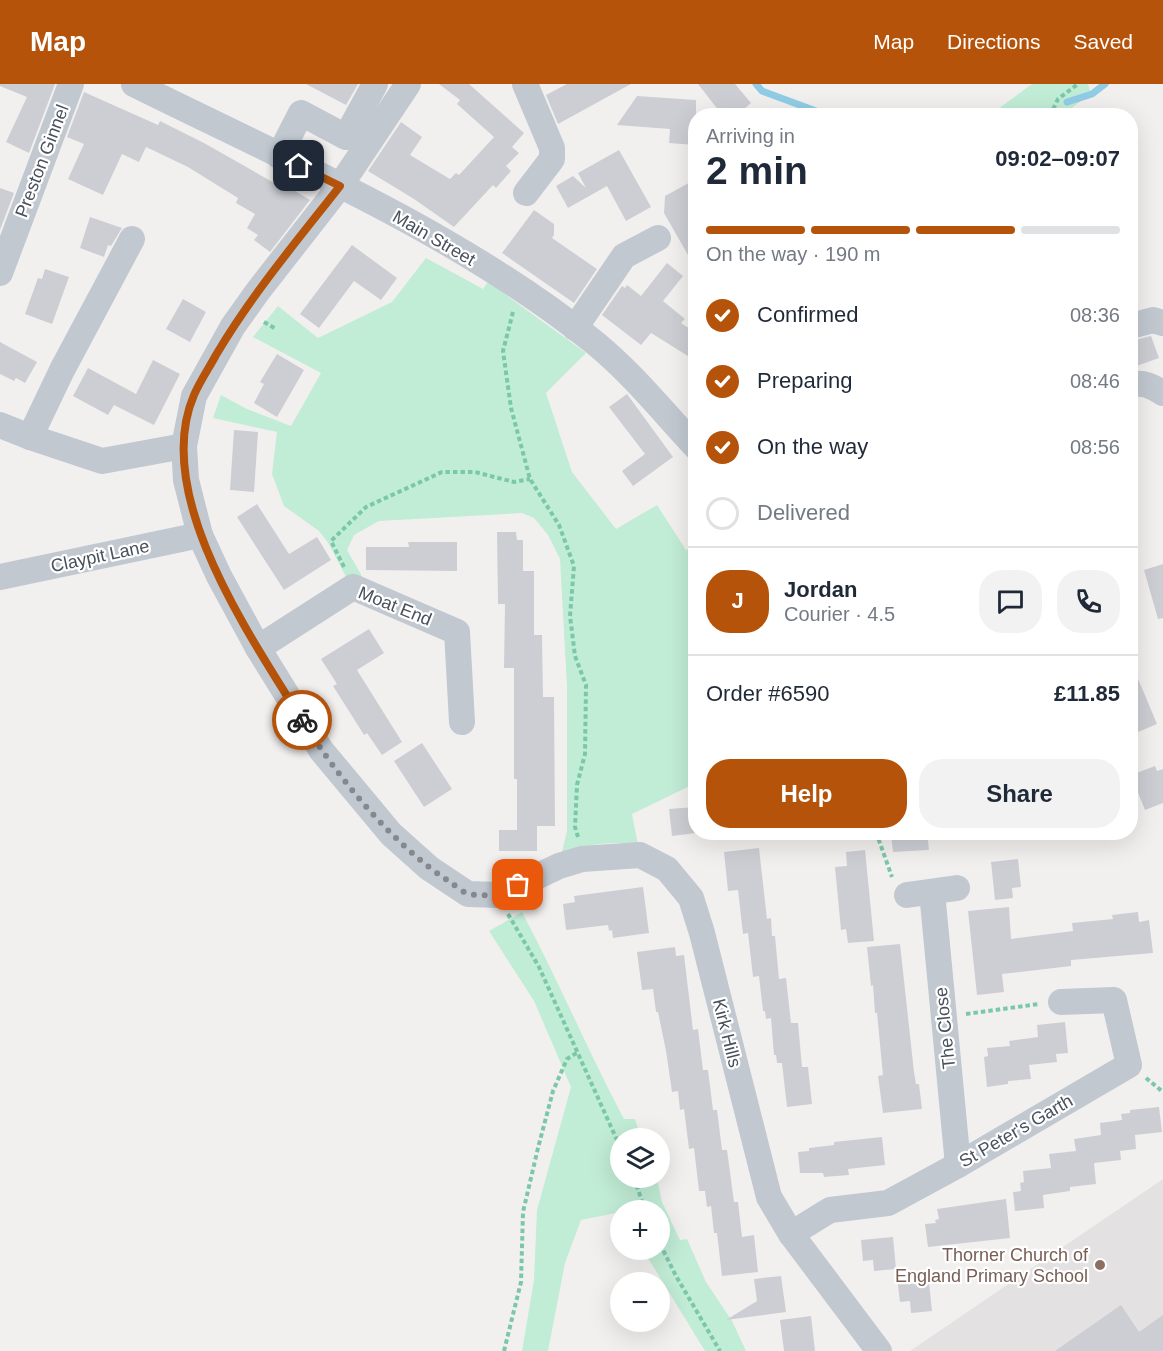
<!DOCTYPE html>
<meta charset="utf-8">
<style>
body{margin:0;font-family:Helvetica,sans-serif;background:#f2f2f3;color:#1f2937;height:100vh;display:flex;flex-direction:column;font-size:22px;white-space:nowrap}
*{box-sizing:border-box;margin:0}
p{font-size:20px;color:#747a83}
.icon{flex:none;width:33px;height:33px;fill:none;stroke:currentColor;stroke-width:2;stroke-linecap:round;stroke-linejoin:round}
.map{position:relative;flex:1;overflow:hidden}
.panel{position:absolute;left:688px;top:24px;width:450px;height:732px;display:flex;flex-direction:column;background:#fff;border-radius:24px;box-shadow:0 6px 24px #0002}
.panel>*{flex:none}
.controls{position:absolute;left:610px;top:1044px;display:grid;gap:12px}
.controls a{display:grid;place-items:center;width:60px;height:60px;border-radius:50%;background:#fff;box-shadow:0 6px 24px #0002;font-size:30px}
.pin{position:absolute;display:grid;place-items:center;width:51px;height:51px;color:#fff;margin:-26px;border-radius:12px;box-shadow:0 3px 9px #0006}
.courier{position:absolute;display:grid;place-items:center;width:60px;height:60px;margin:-30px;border:4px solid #b45309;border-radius:50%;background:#fff;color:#222;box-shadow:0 2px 8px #0007}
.overview em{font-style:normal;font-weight:700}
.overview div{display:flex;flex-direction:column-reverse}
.overview{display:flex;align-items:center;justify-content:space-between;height:102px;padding:0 18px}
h1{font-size:39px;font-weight:700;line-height:45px}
.bar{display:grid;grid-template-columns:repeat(4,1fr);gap:9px 6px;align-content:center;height:72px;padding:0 18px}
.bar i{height:8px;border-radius:4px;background:#e0e1e3}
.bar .on{background:#b45309}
.bar p{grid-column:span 4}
.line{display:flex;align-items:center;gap:15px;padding:0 18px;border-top:2px solid #e0e1e3}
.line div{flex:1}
.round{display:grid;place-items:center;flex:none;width:63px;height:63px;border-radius:24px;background:#f2f2f3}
ol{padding:0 18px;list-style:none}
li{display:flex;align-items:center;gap:18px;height:66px}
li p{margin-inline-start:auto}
li .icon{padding:6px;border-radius:50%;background:#b45309;color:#fff;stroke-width:4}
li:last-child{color:#747a83}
li i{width:33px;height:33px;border:3px solid #e0e1e3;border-radius:50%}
.button{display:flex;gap:12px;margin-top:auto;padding:12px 18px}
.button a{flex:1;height:69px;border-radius:24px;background:#b45309;color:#fff;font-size:24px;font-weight:700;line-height:69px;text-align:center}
.button a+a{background:#f2f2f3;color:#1f2937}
header{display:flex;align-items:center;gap:36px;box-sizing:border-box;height:84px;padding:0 30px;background:#b45309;color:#fff}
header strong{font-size:28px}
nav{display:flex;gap:33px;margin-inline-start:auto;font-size:21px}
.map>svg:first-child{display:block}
.education{fill:#e3e1e1}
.green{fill:#c1ecd6}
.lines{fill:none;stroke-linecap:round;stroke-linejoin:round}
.stream{stroke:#91cce6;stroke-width:7}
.building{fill:#cdced4}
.path{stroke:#7bc8a9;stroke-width:4;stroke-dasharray:4.5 3;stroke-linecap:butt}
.minor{stroke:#c1c8d0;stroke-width:26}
.done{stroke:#84898f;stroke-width:6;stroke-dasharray:0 10.8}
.route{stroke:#b45309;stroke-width:8}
.education-dot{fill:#8d6e63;stroke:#fff;stroke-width:2}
.labels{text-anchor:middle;stroke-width:4.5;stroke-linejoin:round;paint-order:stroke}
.street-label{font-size:18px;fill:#49515c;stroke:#fff}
.education-label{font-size:18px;fill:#785e54;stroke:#fff;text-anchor:end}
</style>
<header>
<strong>Map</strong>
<nav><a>Map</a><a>Directions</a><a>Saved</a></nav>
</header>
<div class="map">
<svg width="1163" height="1267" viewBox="0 0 1163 1267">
<rect width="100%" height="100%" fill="#f2f0ef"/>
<polygon class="education" points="1163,1095 1163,1267 910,1267"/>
<g class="green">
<polygon points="1032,0 1088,0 1091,10 1066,28 1064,31 990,31"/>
<path d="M426,174L483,205L488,198L586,269L546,309L572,388L616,445L657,421L686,466L696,460V699L632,730L638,761C611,756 589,761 562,768L567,747V603L560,475L548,451L534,434L522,429L379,437L354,451L347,466L363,494L346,493L329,460L319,447L284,422L272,390L277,348L213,334L221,311L247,325L291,342L321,289L253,253L278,222L318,254L392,218Z"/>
<path d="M522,828C558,896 588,967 624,1035H635L641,1054H621V1094H657L662,1118L680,1156L687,1155L706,1198L732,1237L746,1267H705L643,1166H660V1126H621V1128L581,1136L565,1179L548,1267H522L534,1196L537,1126L571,1003L534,917L489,847Z"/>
</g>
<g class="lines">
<g class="stream">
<polyline points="756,0 762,7 816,27"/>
<polyline points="1067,18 1092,10 1105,0"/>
</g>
</g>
<g class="building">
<polygon points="0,0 55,0 29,69 6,58 27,13 0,2"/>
<polygon points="306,0 358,0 346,21"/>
<polygon points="439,0 469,0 524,49 512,63 519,69 506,82 511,87 496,104 493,101 454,143 414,115 368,87 401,38 422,53 410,71 450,95 456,89 459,91 494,53 457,20 460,16"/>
<polygon points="567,0 631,0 558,40 546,11"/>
<polygon points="698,0 735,0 751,19 736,32 723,32"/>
<polygon points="84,8 158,41 160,37 204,59 283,104 285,101 310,116 270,168 254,156 258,151 247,144 255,130 236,119 238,114 188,83 146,63 139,78 122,70 103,111 68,95 84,60 67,53"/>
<polygon points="637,12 696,16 696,61 669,59 670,45 617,41"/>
<polygon points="619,66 651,123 626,137 607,102 568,124 556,102 573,92 586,104 578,89"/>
<polygon points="696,95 696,185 664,129 665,112"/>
<polygon points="0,104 14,109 0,146"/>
<polygon points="534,126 554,140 554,151 552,154 597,185 574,219 502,169"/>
<polygon points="90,133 122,144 111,162 108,161 104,173 80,164"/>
<polygon points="352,161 397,194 381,216 354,197 319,244 300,230"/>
<polygon points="667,179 683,192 663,217 685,235 681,239 696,249 696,277 651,249 641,261 602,231 622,202 625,204 627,201 641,212"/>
<polygon points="45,185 69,193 52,240 25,230 38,194 42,195"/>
<polygon points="183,215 206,228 190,258 166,245"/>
<polygon points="1151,252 1159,274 1131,284 1131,257"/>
<polygon points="0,258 37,278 25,299 16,294 14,297 0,290"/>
<polygon points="277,270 304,286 277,333 254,319 264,300 260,298"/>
<polygon points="153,276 180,290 154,341 114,321 108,331 73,312 88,284 136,310"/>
<polygon points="627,310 673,373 633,402 622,387 645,370 609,323"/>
<polygon points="234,346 258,348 254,408 230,406"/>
<polygon points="257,420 289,470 317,453 331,476 284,506 237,433"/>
<polygon points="497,448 516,448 517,456 523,456 523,487 534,487 534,551 542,551 543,613 554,613 555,742 537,742 537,767 499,767 499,746 517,746 517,695 514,695 514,584 504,584 505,520 498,520"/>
<polygon points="408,458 457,458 457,487 366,486 366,463 409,463"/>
<polygon points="1163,480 1163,534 1158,535 1144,486"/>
<polygon points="369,545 384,569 357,586 402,658 382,671 367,649 364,651 354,635 333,602 337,600 321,575"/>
<polygon points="1131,578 1157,640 1131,651"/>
<polygon points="422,659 452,705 424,723 394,677"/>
<polygon points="1155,682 1157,687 1163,685 1163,719 1145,726 1131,691"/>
<polygon points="696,723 696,749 672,752 669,725"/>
<polygon points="899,748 927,748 929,766 893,768 891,751 900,750"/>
<polygon points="759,764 767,835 771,834 772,852 775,852 779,895 786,894 791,939 798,939 802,983 808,983 812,1020 787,1023 782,979 777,979 776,971 774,971 771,934 766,935 765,927 763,927 759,892 753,893 748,849 743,850 738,806 728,807 724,768"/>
<polygon points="865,766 874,857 848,859 846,845 841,846 835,783 847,782 846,768"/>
<polygon points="1018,775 1021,803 1012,804 1013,814 995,816 991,778"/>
<polygon points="643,803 649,849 613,854 612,846 609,847 608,841 566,846 563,820 575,818 574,812"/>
<polygon points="1009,823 1011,855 1073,847 1072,839 1113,835 1112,831 1138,828 1139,838 1149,836 1153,869 1071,876 1071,882 1002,890 1004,908 977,911 968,827"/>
<polygon points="900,860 914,988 916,1000 919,1000 922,1025 883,1029 878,992 883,991 877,929 875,929 873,901 871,902 867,863"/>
<polygon points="675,863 676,872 684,871 693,946 698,945 703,986 708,986 713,1026 717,1026 722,1066 727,1066 734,1118 738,1118 742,1153 754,1151 758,1188 722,1192 717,1149 714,1149 711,1122 707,1123 705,1107 699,1107 694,1064 689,1065 684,1025 680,1026 678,1007 672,1008 666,967 658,928 656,928 653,905 642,906 637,868"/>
<polygon points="1065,938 1068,969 1056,970 1057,978 1029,981 1031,995 1008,997 1008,1000 987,1003 984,973 988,972 987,964 1010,962 1009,957 1038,953 1037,941"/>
<polygon points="1159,1023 1162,1048 1135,1051 1136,1065 1120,1067 1121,1076 1094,1079 1096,1100 1070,1103 1070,1107 1043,1111 1044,1124 1015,1127 1013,1108 1021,1107 1020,1099 1024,1098 1023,1087 1051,1084 1049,1070 1076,1067 1074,1055 1101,1051 1100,1039 1122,1036 1121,1030 1130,1029 1130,1026"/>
<polygon points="882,1053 885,1081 848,1085 849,1091 824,1093 823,1089 800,1089 798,1068 809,1067 809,1064 834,1061 834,1058"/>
<polygon points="1006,1115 1010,1154 928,1163 925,1140 936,1139 935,1136 939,1135 937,1125"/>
<polygon points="893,1153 896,1185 874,1187 873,1176 863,1177 861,1156"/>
<polygon points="928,1189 932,1227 911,1229 910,1217 900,1218 897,1193"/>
<polygon points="781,1192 786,1228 726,1236 757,1217 754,1195"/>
<polygon points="1121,1221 1139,1248 1163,1231 1163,1267 1055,1267"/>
<polygon points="811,1232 815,1267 784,1267 780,1236"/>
</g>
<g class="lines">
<g class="path">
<polyline points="1050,32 1058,15 1078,0"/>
<polyline points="513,228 503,267 511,324 530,395 559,441 574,482 570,532 575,572 586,601 585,670 577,701 575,743 578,753"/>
<polyline points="264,238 276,245"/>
<polyline points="344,483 331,457 366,423 442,388 475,388 514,398 530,395"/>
<polyline points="876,748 892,793"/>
<polyline points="508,830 539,883 621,1065"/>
<polyline points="966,930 1039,920"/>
<polyline points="1146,994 1163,1008"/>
<polyline points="634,1094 645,1126"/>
<polyline points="660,1160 676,1192 720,1267"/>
<polyline points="504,1267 521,1198 523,1128 538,1064 553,1007 567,975 578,968"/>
</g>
<g class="minor">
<path d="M134,0C289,77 460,150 595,259C632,289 663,328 696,363"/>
<polyline points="408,0 340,102 258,207 233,242 194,312 184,362 186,396 200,451 219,492 258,564 321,666 391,750 429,784 468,810 498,811 559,782 582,775 640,771 667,785 691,814 702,849 769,1113 791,1150 879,1267"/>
<polyline points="525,0 552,64 552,75 526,109"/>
<polyline points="279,72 301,29 346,53 375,0"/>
<polyline points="0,189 71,0"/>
<polyline points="1131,242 1153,236 1163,239"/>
<polyline points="575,244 624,172 658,154"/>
<path d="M1131,301C1143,297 1153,303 1163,309"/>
<polyline points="0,341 30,353 102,377 184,362"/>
<polyline points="30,353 62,286 132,155"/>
<polyline points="0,493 200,451"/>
<polyline points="258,564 353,503 457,548 462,638"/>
<polyline points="932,808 958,1081"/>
<polyline points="907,811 957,804"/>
<polyline points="791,1150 830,1126 888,1119 958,1081 1129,981 1114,916 1061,918"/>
</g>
</g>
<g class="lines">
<path class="done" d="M302,636C338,694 393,761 450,798C456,802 463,809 470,810C487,814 503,808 518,801"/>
<path class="route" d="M299,82L340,102C297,157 252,210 216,271C209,284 200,297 194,311C151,411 251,553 302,636"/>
</g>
<circle class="education-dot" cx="1100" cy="1181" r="6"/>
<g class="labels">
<g class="street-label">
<text transform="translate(42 77) rotate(-69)" y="6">Preston Ginnel</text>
<text transform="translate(434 154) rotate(30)" y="6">Main Street</text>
<text transform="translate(100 472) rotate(-12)" y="6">Claypit Lane</text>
<text transform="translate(395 522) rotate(22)" y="6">Moat End</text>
<text transform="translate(945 944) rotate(-96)" y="6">The Close</text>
<text transform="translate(727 949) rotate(76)" y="6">Kirk Hills</text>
<text transform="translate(1016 1047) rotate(-30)" y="6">St Peter's Garth</text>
</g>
<g class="education-label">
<text x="1088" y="1177">Thorner Church of<tspan x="1088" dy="21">England Primary School</tspan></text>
</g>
</g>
</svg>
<div class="controls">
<a><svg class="icon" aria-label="layers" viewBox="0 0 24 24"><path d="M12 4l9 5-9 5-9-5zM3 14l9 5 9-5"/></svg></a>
<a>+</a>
<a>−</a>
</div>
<div class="pin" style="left:518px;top:801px;background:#ea580c"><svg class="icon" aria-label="bag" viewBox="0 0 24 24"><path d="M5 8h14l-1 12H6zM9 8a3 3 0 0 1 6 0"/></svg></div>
<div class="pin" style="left:299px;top:82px;background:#1f2937"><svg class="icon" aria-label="home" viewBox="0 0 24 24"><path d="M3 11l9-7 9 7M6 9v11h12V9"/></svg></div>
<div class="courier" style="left:302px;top:636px"><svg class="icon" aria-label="bike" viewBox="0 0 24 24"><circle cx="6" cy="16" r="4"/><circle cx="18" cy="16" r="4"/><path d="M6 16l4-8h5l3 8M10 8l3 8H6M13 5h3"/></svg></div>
<section class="panel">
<div class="overview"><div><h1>2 min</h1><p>Arriving in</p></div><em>09:02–09:07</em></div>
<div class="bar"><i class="on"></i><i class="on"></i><i class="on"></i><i></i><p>On the way · 190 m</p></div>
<ol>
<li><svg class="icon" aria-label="check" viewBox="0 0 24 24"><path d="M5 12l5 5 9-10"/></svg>Confirmed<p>08:36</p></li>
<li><svg class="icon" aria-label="check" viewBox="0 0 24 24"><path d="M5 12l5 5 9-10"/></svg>Preparing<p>08:46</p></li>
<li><svg class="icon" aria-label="check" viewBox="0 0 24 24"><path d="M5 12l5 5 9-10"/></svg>On the way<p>08:56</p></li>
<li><i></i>Delivered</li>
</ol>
<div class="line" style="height:108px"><b class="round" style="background:#b45309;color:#fff">J</b><div><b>Jordan</b><p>Courier · 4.5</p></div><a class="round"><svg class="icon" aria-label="chat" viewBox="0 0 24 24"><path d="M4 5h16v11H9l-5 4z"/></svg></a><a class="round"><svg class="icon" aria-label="phone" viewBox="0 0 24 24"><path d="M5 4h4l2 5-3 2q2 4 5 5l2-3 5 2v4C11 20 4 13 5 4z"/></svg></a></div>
<div class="line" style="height:78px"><div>Order #6590</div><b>£11.85</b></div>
<div class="button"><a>Help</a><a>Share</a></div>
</section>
</div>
